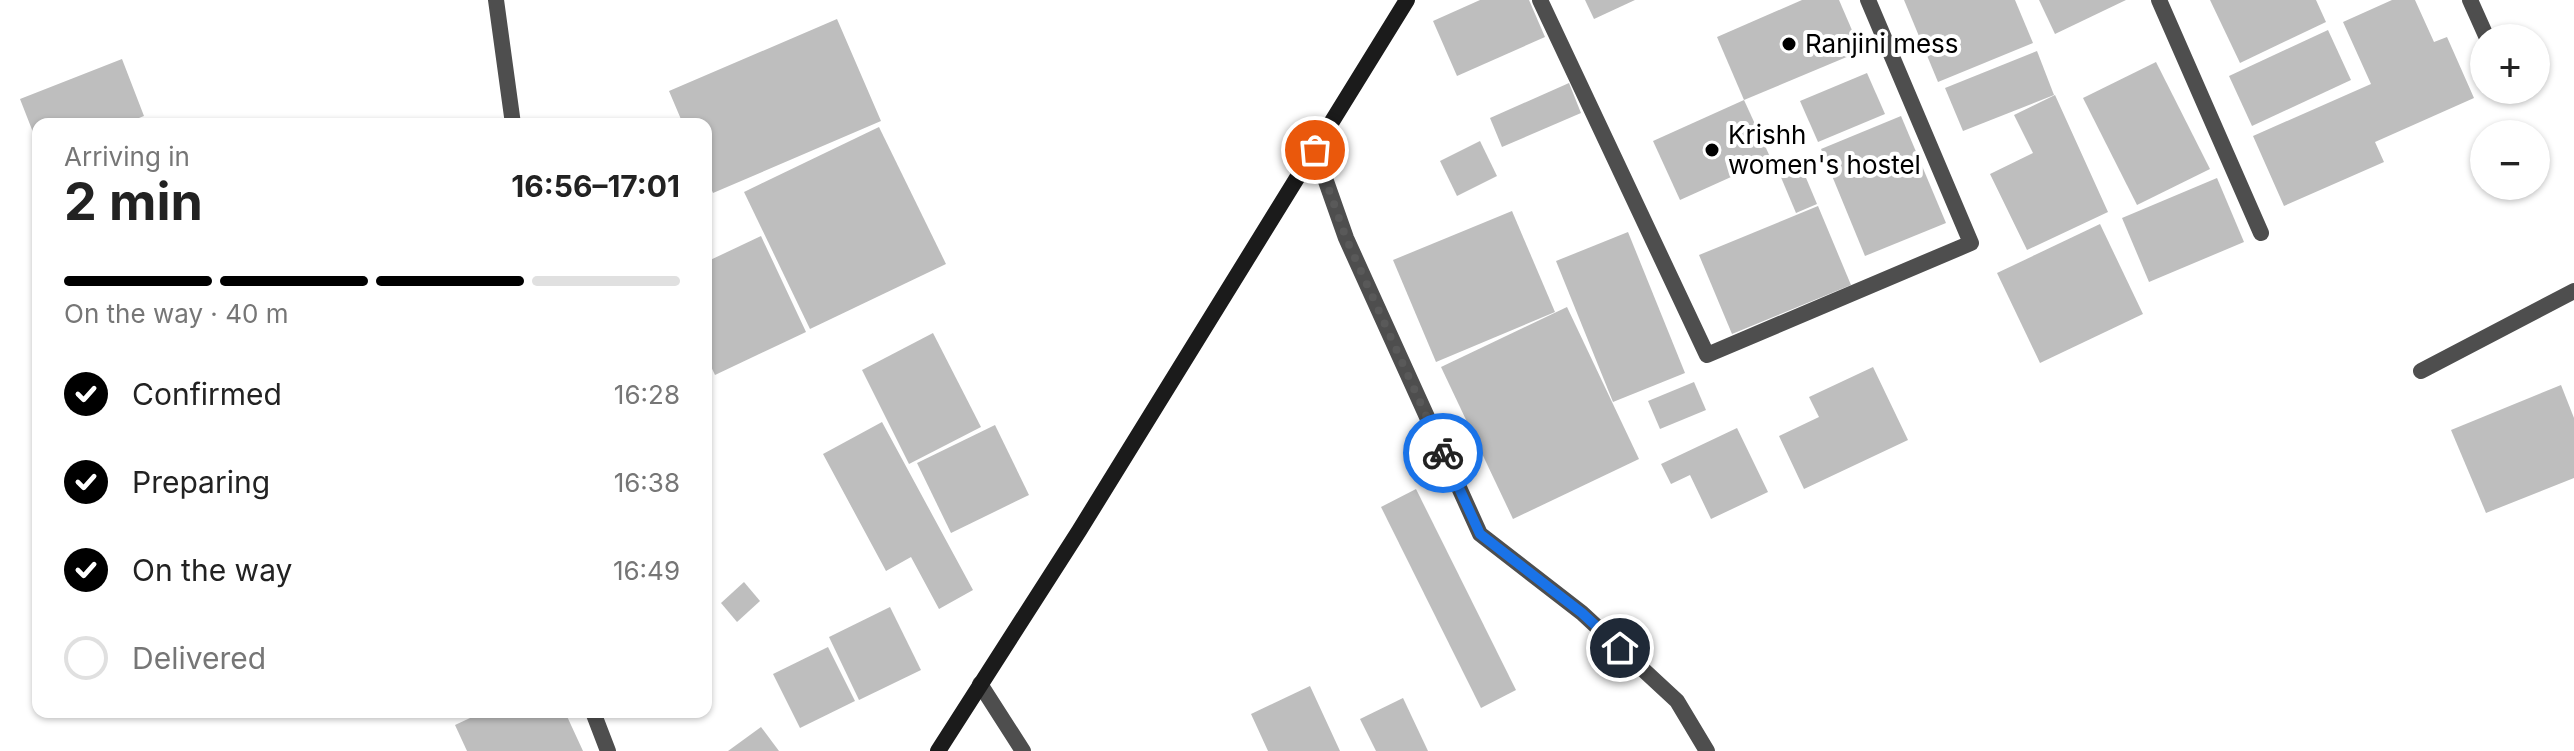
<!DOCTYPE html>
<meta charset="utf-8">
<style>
body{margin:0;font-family:Inter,sans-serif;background:#f2f2f2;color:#222;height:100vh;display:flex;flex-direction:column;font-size:30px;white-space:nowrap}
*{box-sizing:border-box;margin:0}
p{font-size:26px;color:#767676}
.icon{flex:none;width:44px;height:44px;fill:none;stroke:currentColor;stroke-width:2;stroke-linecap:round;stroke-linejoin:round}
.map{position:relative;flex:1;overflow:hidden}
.side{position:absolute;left:32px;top:118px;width:680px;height:600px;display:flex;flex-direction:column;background:#fff;border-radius:16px;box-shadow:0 2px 6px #0004}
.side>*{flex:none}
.buttons{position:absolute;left:2470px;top:24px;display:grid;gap:16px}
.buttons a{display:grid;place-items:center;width:80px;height:80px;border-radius:50%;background:#fff;box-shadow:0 2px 6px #0004;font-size:40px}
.pin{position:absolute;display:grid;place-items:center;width:68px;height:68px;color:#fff;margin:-34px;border:4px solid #fff;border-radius:50%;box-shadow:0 2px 8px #0007}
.courier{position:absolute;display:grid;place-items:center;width:80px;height:80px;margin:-40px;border:6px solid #1a73e8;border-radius:50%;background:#fff;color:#222;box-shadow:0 2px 10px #0007}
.summary em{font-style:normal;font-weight:700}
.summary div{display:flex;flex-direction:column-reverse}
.summary{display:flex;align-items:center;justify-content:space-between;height:136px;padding:0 32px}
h1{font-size:52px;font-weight:700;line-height:60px}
.bar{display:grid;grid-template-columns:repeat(4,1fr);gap:12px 8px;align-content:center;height:96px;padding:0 32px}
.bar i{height:10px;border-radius:6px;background:#e0e0e0}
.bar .selected{background:#000}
.bar p{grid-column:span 4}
ol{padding:0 32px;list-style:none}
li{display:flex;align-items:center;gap:24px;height:88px}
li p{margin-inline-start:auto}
li .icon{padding:8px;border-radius:50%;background:#000;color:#fff;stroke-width:4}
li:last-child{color:#767676}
li i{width:44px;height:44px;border:4px solid #e0e0e0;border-radius:50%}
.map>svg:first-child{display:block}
.building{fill:#bebebe}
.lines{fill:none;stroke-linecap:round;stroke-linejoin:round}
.street{stroke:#4e4e4e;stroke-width:16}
.secondary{stroke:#1b1b1b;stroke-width:16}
.done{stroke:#595959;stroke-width:8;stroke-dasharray:0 14.4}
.route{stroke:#1a73e8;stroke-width:10}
.poi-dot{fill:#000;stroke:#fff;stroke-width:3}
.labels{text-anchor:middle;stroke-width:8;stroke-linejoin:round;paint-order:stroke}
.poi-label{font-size:26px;fill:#000;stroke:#fff;text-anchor:start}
</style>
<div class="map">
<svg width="2574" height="751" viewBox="0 0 2574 751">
<rect width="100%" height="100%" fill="#fff"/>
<g class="building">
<polygon points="1480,0 1529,0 1545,37 1457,76 1433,21"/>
<polygon points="1585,0 1635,0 1594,19"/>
<polygon points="1802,0 1839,0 1861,51 1744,100 1717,37"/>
<polygon points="1904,0 2015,0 2033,43 1938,82"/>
<polygon points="2039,0 2126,0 2055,34"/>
<polygon points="2210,0 2316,0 2326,22 2240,63"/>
<polygon points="2392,0 2415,0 2434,42 2447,37 2474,98 2375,142 2384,162 2284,206 2253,136 2371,84 2343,22"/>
<polygon points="837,19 881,121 713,193 706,177 706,124 683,124 669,91"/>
<polygon points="2328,30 2351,80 2252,126 2229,76"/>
<polygon points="2037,51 2054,95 1963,131 1945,88"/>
<polygon points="122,59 144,116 124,124 38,124 38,145 20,99"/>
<polygon points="2156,62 2210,169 2137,205 2083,98"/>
<polygon points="1867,73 1885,114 1818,142 1800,101"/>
<polygon points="1569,83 1581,113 1502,147 1490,118"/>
<polygon points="2055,95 2108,212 2027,250 1990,174 2033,153 2014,115"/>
<polygon points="1744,100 1771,159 1680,200 1653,141"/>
<polygon points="1901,116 1946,223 1865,256 1821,149"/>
<polygon points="879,127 946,264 810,329 744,192"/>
<polygon points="1480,141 1497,176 1457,196 1440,161"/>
<polygon points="1801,166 1817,204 1796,213 1780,175"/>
<polygon points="2217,178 2244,242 2149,282 2122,218"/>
<polygon points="1818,206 1851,285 1732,334 1699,255"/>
<polygon points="1512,211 1555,312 1436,362 1393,260"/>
<polygon points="2100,224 2143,314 2040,363 1997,273"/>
<polygon points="1628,232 1685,373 1613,402 1556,261"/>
<polygon points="761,236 806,332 715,375 706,356 706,262"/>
<polygon points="1567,307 1639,459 1513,519 1441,367"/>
<polygon points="933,333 981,427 909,464 862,370"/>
<polygon points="1873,367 1908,440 1804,489 1779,436 1819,417 1809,397"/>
<polygon points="1694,382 1706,410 1660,429 1648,401"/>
<polygon points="2561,385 2574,418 2574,478 2486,513 2451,430"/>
<polygon points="882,422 973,590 939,609 911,557 886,571 823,454"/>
<polygon points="995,425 1029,495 951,533 917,463"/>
<polygon points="1737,428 1768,492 1711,519 1690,475 1671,484 1661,464"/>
<polygon points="1416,489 1516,690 1481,708 1381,507"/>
<polygon points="744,582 760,601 737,622 721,603"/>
<polygon points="890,607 921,670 859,700 829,637"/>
<polygon points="828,647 855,701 800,728 773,674"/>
<polygon points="1310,686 1340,751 1268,751 1251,714"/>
<polygon points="1403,698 1428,751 1376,751 1360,719"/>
<polygon points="483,712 565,712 583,751 467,751 455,725"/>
<polygon points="761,727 779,751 728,751"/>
</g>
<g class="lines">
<g class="street">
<polyline points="496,0 513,124"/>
<polyline points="1540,0 1707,355 1971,243 1868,0"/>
<polyline points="2159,0 2261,233"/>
<polyline points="2470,0 2487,38"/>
<polyline points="1315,150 1346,238 1480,534 1582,613 1677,701 1707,751"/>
<polyline points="2421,371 2574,291"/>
<polyline points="980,684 1023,751"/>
<polyline points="593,712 608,751"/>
</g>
<polyline class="secondary" points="938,751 1079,531 1407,0"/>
</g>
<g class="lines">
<polyline class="done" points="1315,150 1346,238 1443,453"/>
<polyline class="route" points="1443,453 1480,534 1582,613 1620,648"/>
</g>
<g class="poi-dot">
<circle cx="1789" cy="44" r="8"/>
<circle cx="1712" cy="150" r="8"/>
</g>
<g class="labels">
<g class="poi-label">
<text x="1805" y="53">Ranjini mess</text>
<text x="1728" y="144">Krishh<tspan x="1728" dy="30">women's hostel</tspan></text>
</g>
</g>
</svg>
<div class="buttons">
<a>+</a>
<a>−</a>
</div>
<div class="pin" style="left:1315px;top:150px;background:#ea580c"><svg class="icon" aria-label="bag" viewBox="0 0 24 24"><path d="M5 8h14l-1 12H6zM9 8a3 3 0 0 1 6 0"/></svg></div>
<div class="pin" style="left:1620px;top:648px;background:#1f2937"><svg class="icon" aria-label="home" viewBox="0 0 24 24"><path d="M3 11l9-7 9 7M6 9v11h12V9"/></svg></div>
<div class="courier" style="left:1443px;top:453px"><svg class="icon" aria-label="bike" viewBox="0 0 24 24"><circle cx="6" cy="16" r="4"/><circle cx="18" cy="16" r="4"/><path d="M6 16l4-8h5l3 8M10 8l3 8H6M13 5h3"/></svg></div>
<section class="side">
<div class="summary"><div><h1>2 min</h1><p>Arriving in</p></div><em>16:56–17:01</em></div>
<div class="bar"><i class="selected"></i><i class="selected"></i><i class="selected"></i><i></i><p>On the way · 40 m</p></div>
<ol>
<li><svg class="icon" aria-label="check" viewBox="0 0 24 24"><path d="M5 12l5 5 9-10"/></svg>Confirmed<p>16:28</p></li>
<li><svg class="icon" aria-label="check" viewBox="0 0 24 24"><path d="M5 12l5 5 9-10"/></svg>Preparing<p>16:38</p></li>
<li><svg class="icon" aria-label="check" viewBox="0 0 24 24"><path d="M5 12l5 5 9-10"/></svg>On the way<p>16:49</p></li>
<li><i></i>Delivered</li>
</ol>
</section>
</div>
